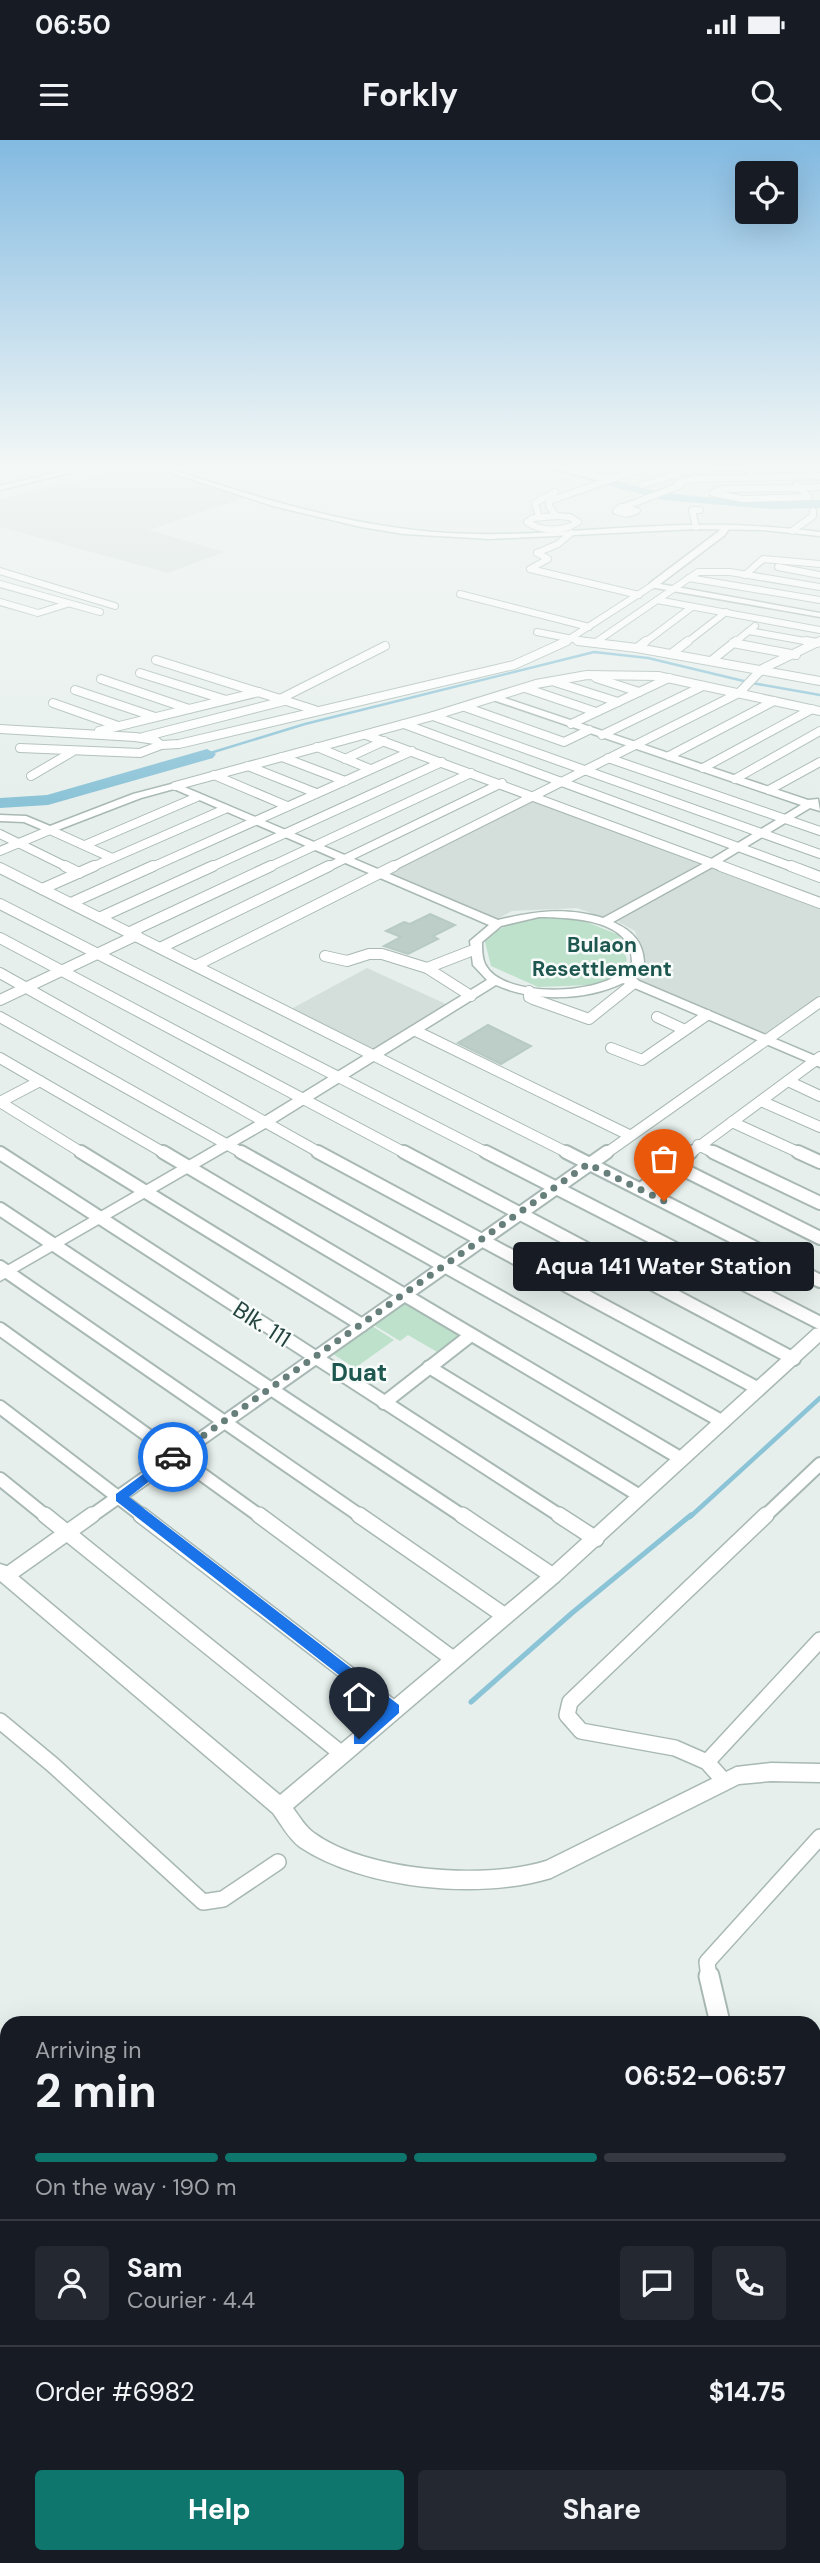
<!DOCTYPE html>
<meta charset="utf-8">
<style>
body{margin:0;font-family:"DM Sans",sans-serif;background:#242831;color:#f1f3f6;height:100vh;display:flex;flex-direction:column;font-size:26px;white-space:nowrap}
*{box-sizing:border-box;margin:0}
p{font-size:23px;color:#9ea1a6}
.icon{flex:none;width:38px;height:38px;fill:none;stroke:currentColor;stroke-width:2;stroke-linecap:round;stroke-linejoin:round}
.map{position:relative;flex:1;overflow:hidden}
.details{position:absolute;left:0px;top:1876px;width:821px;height:548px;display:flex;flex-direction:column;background:#171b24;border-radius:21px 21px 0 0;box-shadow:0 7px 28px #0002}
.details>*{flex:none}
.fabs{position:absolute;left:735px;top:21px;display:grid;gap:14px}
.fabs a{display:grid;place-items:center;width:63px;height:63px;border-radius:7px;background:#171b24;box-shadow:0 7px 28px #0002;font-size:35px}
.pin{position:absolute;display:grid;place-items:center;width:60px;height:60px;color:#fff;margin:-72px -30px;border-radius:50% 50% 50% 0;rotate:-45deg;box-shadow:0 0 7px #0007}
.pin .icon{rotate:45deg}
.courier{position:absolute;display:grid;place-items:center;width:70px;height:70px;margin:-35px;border:5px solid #1a73e8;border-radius:50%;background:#fff;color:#222;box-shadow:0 2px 9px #0007}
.bubble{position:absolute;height:49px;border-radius:7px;background:#171b24;box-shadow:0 7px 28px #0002;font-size:23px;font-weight:700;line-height:49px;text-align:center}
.head em{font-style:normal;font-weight:700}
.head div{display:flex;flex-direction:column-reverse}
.head{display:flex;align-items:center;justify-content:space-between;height:119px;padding:0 35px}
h1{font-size:46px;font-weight:700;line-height:52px}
.bar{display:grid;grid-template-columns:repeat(4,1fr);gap:10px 7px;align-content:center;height:84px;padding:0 35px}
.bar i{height:9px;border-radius:5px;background:#363941}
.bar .current{background:#0f766e}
.bar p{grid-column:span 4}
.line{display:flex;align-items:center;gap:18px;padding:0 35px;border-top:2px solid #363941}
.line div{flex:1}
.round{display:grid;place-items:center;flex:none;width:74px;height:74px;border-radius:7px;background:#242831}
.action{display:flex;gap:14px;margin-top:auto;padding:14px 35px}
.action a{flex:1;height:80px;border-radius:7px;background:#0f766e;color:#fff;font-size:28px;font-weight:700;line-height:80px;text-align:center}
.action a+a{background:#242831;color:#f1f3f6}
.status{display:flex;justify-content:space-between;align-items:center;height:49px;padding:0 35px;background:#171b24;direction:ltr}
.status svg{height:19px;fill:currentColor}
header{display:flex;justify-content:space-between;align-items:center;height:91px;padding:0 35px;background:#171b24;font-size:32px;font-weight:700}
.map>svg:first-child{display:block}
.built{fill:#d4dfdb}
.green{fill:#bee1cb}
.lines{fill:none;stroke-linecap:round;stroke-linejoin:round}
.stream-far2{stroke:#8bc3d7;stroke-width:2.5}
.stream-far1{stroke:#8bc3d7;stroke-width:4.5}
.stream{stroke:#8bc3d7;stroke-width:5}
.river{fill:#8bc3d7;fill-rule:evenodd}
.building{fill:#bdcdc8;stroke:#b7cac4;stroke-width:2}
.minor-far5-casing{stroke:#a8b8b4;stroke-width:8}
.minor-far4-casing{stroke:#a8b8b4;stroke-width:10}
.minor-far3-casing{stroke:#a8b8b4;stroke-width:12}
.minor-far2-casing{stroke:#a8b8b4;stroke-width:16}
.minor-far1-casing{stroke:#a8b8b4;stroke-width:18}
.minor-casing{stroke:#a8b8b4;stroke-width:23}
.tertiary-casing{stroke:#a8b8b4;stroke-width:3}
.secondary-casing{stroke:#a3bcb6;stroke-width:3}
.minor-far5{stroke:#fff;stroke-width:6}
.minor-far4{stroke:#fff;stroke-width:8}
.minor-far3{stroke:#fff;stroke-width:10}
.minor-far2{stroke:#fff;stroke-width:12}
.minor-far1{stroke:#fff;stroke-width:15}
.minor{stroke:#fff;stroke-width:19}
.tertiary{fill:#fff;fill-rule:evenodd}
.secondary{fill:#fff;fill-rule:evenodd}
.route{fill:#1a73e8}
.done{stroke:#677f7b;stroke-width:7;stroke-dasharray:0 12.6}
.labels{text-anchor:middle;stroke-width:5;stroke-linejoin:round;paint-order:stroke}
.far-neighbourhood-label{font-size:21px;font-weight:bold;fill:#1d574f;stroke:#f7fbf9}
.street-label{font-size:23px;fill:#23433e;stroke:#f7fbf9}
.neighbourhood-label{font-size:24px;font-weight:bold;fill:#1d574f;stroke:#f7fbf9}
</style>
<div class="status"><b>06:50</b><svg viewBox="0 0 49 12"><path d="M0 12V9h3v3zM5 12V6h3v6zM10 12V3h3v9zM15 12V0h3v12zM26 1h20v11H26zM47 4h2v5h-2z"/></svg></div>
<header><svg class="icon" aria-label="menu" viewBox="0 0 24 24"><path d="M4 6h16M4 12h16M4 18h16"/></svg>Forkly<svg class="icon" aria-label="search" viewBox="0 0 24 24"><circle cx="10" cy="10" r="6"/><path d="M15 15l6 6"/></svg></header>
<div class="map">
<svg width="820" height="2423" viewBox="0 0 820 2423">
<rect width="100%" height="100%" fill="#e6efec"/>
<g class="built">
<polygon points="140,325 243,358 149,390 224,412 168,433 0,387 0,359"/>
<polygon points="533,657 704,721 605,778 577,768 512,771 494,781 387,733"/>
<polygon points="712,725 820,765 820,855 763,896 633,841 641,832 643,815 635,791 617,781"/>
<polygon points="367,828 448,865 375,910 291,869"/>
</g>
<g class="green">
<polygon points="574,777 619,795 627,820 619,834 610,841 591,845 538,847 491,826 484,798 520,778"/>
<polygon points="406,1160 465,1195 439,1213 408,1195 400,1201 372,1184"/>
<polygon points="372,1186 394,1200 355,1228 333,1214"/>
</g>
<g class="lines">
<polyline class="stream-far2" points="207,614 305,584 594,512 648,518 752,543 820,555"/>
<polyline class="stream-far1" points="690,1377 820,1258"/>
<polyline class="stream" points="471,1562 572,1473 691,1375"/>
<g class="river">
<polygon points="413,325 488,325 482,329 419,329"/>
<path d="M533,325C577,322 621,346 664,352C715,360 768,361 820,360V368L771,369L663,360Z"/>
<polygon points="207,609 216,614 213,618 48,665 0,668 0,658 47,655"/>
</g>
</g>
<g class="building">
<polygon points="430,774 455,785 433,796 438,799 408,814 384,806 401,797 386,791 404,782 410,784"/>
<polygon points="488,885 531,906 501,924 458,903"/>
</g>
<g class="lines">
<defs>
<g id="minor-far5">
<polyline points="553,325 610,340"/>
<polyline points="797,325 817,337"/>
<polyline points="700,327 747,328 754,338"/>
<polyline points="642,345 706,325"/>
<polyline points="797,345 800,348 820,347"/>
<polyline points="676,346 679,342 694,339 820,336"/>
<polygon points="800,348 809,357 743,359 713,353 722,349"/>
<polygon points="621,367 637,371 627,374 616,371"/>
<polyline points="624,367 681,345"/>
<path d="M556,376L570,377L578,382C563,392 542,392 527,382L533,378Z"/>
<polyline points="556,376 549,366 549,361 653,325"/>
<polyline points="539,377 535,363 555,352"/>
<polyline points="696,387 692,370 700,370"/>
<polyline points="792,391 813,376 813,371"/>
<polyline points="537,413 548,419 530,429 639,455"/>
<polyline points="537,413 558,404 571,393"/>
<polyline points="778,427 820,435"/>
<polyline points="0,431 115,466"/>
<polyline points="745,435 763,419 820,424"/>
<polyline points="689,438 820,460"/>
<polyline points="0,444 100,472"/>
<polyline points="460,454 589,487"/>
<polyline points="657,460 820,490"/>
<polyline points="0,462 38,473 67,464"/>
<polyline points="749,491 816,503"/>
<polyline points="537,492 593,503"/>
<polyline points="596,502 698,432 730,432 820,447"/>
<polyline points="563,503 653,445"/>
<polyline points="644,503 692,467"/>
<polyline points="686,503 726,472"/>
<polyline points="734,503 755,486"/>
<polyline points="816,503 820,501"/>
</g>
<g id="minor-far4">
<polyline points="578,501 637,508 820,541"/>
<polyline points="806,501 817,503"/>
<polyline points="733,503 796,515"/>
<polyline points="637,508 646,501"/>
<polyline points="671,514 688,501"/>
<polyline points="156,520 315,570"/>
<polyline points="711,521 736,501"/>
<polyline points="140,533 226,560"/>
<polyline points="596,538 639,552"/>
<polyline points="101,539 189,569"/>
<polyline points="555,542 618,562"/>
<polyline points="525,548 596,572"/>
<polyline points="75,550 155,577"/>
<polyline points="280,559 385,506"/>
<polyline points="53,563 118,586"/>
<polyline points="465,567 564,602 589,590"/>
<polyline points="433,576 820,714"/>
<polyline points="404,584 795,728"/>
<polyline points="571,584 669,538"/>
<polyline points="0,589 135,597 155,600 161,605 179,604 514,525 567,501"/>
<polyline points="99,591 259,552"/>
<polyline points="366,595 725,728"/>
<polyline points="602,595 703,546"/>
<polyline points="143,597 284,561"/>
<polyline points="317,607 370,629"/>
<polyline points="20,608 140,613 161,605"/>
<polyline points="669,616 774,561"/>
<polyline points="282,617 345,641"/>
<polyline points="608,618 820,691"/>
<polyline points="345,619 384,601"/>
<polyline points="248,626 316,653"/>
<polyline points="703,628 812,569"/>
<polyline points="214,635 287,666"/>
<polyline points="31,636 72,612"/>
<polyline points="735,639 820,591"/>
<polyline points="175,646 433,576 536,544 587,535 658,536 820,571"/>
<polyline points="769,650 820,622"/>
<polyline points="0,694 69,728"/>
<polyline points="85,705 197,657"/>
<polyline points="0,711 50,690 112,718"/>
<polyline points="90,728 225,669"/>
<polyline points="150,728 412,611"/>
<polyline points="209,728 442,622"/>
<polyline points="267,728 471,633"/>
<polyline points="326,728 502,643"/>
<polyline points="390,728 739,553 762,529 820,501"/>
</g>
<g id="minor-far3">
<polyline points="65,726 79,733"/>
<polyline points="721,726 820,763"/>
<polyline points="791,726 820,737"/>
<polyline points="0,728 570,1014"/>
<polyline points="42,749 94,726"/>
<polyline points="71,763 153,726"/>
<polyline points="0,764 489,1014"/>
<polyline points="101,777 213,726"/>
<polyline points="130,792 271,726"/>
<polyline points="0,798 407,1014"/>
<polyline points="162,807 329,726"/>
<polyline points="325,816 347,821 369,814 382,814 427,828 471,856"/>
<polyline points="197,825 394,726"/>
<polyline points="427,828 476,809"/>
<polyline points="0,833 322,1014"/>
<polyline points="529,851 529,857 533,859 589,879 634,843"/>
<polyline points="0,860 137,795"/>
<polyline points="0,877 244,1014"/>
<polyline points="657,877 685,890"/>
<polyline points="416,891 629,995"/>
<polyline points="611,908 642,920 707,875"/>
<polyline points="0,918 166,1014"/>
<polyline points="788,941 820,956"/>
<polyline points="761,961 820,987"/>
<polyline points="0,962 84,1014"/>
<polyline points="0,962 40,941"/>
<polyline points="732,982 802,1014"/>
<polyline points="698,1005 717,1014"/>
<polyline points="605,1014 820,862"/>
<polyline points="689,1014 820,917"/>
</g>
<g id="minor-far2">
<polyline points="81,1012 362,1185"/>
<polyline points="163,1012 680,1318"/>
<polyline points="241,1012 723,1282"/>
<polyline points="318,1012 757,1248"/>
<polyline points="404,1012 794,1219"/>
<polyline points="486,1012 820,1183"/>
<polyline points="566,1012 820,1141"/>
<polyline points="713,1012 820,1063"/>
<polyline points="798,1012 820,1022"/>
<polyline points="0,1013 562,1377"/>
<polyline points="674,1025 820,1098"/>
<polyline points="641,1049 691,1012"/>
<polyline points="0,1069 464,1377"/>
<polyline points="0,1127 362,1377"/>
<polyline points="0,1189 261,1377"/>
<polyline points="429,1227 640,1356"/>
<polyline points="384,1263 471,1195"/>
<polyline points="0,1267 144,1377"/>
<polyline points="0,1339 47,1377"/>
<polyline points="90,1377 607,1012"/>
<polyline points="764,1377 820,1324"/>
</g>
<g id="minor-far1">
<polyline points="45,1375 342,1614"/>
<polyline points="141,1375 394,1569"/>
<polyline points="259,1375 453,1519"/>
<polyline points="359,1375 505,1476"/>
<polyline points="462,1375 553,1436"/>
<polyline points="559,1375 596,1399"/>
<polyline points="6,1436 92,1375"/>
<polyline points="0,1581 53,1625 203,1762 223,1759 278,1722"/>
<polyline points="707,1622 820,1500"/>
<polyline points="724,1641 707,1622 675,1608 581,1591 567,1575 570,1562 766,1375"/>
<polyline points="709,1838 707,1822 820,1697"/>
</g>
<g id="minor">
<polyline points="709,1836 720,1883"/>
<polyline points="413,2423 417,2417"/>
</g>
<g id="tertiary">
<polygon points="723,385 730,387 725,395 660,444 820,473 820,477 650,447 650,443 719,391"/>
<path d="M493,556H499L808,660L818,659L820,671L810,668L716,725L613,782C631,790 643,801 644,822L632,838L820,918V927L623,843C586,861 533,862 496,845L269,986L0,1141V1130L259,980L487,840L473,825L470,801L489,785L174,649L141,658L50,693L24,682L0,681V675L26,676L50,686L133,654L175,643L498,780C536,771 565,767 603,778L708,721L801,665L493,560ZM539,777C571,778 632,778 632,822C613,856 503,861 485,824C482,817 482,809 482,802L501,786Z"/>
<path d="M820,1188V1202L559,1441L293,1668C299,1676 306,1688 314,1693C367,1732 485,1740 546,1721L736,1627L771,1623L820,1624V1642L771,1641L739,1644L551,1738C479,1760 363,1749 300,1707C289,1699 281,1684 273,1673L0,1441V1424L6,1426L280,1655L547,1431L814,1189Z"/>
</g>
<g id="secondary">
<polygon points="88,325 100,325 0,350 0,346"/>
<path d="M148,325H158C252,356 348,387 448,393C531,398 615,385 698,385C739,384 779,387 820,392V396L761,390L696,389L490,399L404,394L361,387L273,366Z"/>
</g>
</defs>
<use href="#minor-far5" class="minor-far5-casing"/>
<use href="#minor-far4" class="minor-far4-casing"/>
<use href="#minor-far3" class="minor-far3-casing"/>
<use href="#minor-far2" class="minor-far2-casing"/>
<use href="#minor-far1" class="minor-far1-casing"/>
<use href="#minor" class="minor-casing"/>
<use href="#tertiary" class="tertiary-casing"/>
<use href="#secondary" class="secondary-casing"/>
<use href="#minor-far5" class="minor-far5"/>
<use href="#minor-far4" class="minor-far4"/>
<use href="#minor-far3" class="minor-far3"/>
<use href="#minor-far2" class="minor-far2"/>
<use href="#minor-far1" class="minor-far1"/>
<use href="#minor" class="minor"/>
<use href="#tertiary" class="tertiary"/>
<use href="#secondary" class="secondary"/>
</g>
<linearGradient id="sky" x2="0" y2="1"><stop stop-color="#83bae1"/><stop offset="0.49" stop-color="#f4f8f6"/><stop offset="1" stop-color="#f4f8f6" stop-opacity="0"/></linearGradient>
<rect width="820" height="664" fill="url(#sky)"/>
<polygon class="route" points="173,1312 177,1314 177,1320 129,1357 399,1565 399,1573 364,1604 354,1604 354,1595 384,1570 116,1361 116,1354"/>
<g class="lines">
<polyline class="done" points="173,1317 588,1024 664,1061"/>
</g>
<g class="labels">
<g class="far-neighbourhood-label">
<text x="602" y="812">Bulaon<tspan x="602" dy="24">Resettlement</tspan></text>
</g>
<g class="street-label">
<text transform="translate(262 1184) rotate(33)" y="8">Blk. 111</text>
</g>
<g class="neighbourhood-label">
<text x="359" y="1241">Duat</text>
</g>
</g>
</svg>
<div class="fabs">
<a><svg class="icon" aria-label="locate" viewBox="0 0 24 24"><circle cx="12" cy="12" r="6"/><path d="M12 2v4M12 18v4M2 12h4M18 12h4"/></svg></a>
</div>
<div class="pin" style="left:664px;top:1061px;background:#ea580c"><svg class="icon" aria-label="bag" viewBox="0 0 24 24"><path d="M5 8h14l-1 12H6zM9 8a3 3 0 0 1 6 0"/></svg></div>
<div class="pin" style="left:359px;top:1599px;background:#1f2937"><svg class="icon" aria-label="home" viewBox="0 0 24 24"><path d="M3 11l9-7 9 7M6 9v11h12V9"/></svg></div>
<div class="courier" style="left:173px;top:1317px"><svg class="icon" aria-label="car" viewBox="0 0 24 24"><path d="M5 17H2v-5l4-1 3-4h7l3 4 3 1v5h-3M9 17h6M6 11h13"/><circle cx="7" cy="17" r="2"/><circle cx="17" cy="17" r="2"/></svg></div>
<div class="bubble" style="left:513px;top:1102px;width:301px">Aqua 141 Water Station</div>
<section class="details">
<div class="head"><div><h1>2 min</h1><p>Arriving in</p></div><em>06:52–06:57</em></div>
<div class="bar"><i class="current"></i><i class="current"></i><i class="current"></i><i></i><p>On the way · 190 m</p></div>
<div class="line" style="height:126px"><a class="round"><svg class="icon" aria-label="person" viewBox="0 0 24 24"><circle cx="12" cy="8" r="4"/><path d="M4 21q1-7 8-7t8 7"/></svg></a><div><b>Sam</b><p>Courier · 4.4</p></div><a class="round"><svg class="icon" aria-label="chat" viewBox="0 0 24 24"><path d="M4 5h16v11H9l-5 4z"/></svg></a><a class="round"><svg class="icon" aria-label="phone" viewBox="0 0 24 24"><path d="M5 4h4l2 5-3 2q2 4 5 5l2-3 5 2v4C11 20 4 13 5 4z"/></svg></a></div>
<div class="line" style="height:91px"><div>Order #6982</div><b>$14.75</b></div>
<div class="action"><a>Help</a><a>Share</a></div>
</section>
</div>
